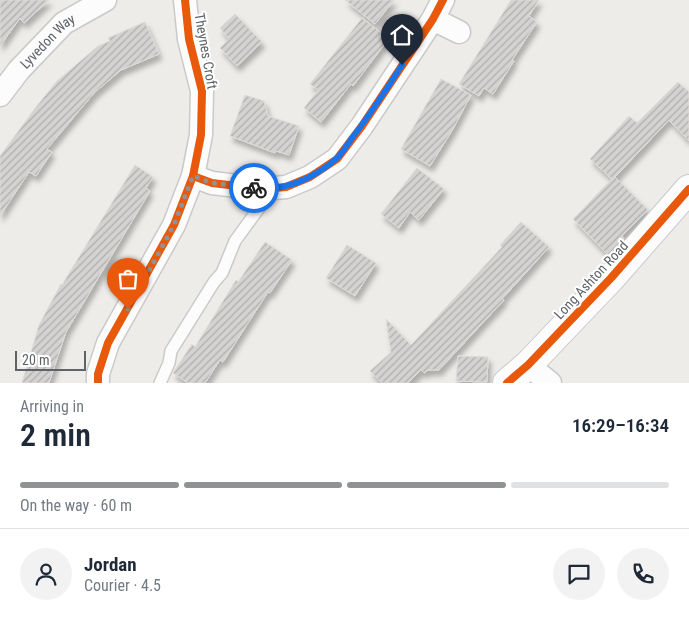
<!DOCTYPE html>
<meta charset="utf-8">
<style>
body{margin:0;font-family:"Roboto Condensed",sans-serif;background:#f2f2f3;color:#1f2937;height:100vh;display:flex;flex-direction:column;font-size:19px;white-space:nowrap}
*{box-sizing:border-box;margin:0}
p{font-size:16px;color:#747a83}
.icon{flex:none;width:28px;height:28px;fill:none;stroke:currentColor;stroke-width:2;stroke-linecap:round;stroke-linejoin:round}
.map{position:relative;height:383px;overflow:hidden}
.drawer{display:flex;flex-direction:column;background:#fff;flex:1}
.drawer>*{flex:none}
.scale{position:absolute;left:15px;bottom:12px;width:71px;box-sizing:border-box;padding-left:5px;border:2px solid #5e6367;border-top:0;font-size:14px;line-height:18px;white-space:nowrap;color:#5e6367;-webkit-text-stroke:4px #fff;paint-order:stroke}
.pin{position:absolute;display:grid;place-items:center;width:42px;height:42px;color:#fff;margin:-51px -21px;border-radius:50% 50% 50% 0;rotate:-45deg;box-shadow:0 0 5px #0007}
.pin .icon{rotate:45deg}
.courier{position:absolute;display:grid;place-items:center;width:50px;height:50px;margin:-25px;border:4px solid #1a73e8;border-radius:50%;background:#fff;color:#222;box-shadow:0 1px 6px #0007}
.head em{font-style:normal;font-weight:600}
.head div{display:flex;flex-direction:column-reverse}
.head{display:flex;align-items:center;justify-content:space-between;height:85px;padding:0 20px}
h1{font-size:32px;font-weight:600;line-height:38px}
.bar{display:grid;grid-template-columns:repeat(4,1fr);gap:8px 5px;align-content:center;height:60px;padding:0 20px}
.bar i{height:6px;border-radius:4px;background:#e0e1e3}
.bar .current{background:#909394}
.bar p{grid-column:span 4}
.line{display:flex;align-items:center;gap:12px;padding:0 20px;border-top:1px solid #e0e1e3}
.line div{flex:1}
.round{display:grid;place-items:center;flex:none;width:52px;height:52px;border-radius:26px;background:#f2f2f3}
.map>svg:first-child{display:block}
.building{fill:url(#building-hatch);stroke:#dedbd8;filter:url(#shadow)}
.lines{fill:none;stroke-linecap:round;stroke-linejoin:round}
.service-casing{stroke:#cacaca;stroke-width:14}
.minor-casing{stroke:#cacaca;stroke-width:25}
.tertiary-casing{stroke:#cacaca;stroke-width:30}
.service{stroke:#fcfcfc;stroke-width:11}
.minor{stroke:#fcfcfc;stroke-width:22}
.tertiary{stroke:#fcfcfc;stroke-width:28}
.cycleway-casing{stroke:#fff;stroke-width:11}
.cycleway{stroke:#e8590c;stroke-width:8}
.done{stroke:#909394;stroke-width:5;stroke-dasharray:0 9}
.route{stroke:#1a73e8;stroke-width:6}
.labels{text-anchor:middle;stroke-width:4;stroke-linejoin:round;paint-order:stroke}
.street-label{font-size:14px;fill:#5e6367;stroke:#fff}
</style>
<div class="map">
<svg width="689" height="383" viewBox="0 0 689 383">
<defs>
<pattern id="building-hatch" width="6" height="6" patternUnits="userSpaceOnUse" patternTransform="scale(1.25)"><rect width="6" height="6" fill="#d5d3d2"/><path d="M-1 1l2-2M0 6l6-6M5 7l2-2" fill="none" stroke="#b0afae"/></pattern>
<filter id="shadow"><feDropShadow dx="3" dy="5.5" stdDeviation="2.5" flood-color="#0004"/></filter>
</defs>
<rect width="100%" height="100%" fill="#eeece9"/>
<g class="building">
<polygon points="0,0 49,0 24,23 20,18 0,46"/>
<polygon points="345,0 394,0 375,24"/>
<polygon points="511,0 539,0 529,16 537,22 512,60 514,61 493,94 484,88 479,96 459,84"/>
<polygon points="235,14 262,42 237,66 220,48 229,39 220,28"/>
<polygon points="362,18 386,37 384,39 387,41 353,86 351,84 321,122 304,108 318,90 310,84"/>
<polygon points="145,22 159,54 121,70 94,93 47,149 52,152 36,176 29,172 0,216 0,156 36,107 57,81 98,46 110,41 108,38"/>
<polygon points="441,79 471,95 453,129 430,166 401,149"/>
<polygon points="678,82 689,92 689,141 669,120 615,177 648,210 622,236 624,239 608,255 573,219 612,179 590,159 629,116 637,123"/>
<polygon points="245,95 264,101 268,116 299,126 289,155 276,151 275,153 230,136"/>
<polygon points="135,165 153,177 146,188 150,191 66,332 49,383 22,383 39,325 61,284 62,285"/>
<polygon points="417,168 444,189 419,220 410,212 399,228 381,214"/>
<polygon points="521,222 549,247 502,299 504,300 439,370 428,370 424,373 421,370 408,383 382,383 370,371 391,352 386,319 411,345 502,247 500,245"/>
<polygon points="265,242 292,260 270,293 268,292 223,362 220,360 205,383 188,383 173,373 192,344 195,347 236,280 238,282"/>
<polygon points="347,245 376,263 355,296 326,278"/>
<polygon points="458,356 488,357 487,382 456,381"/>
</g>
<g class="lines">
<defs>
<polyline id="service" points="160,383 169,363 171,351 214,282 222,273 235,241 259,208 263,189"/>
<g id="minor">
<polyline points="433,19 459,32"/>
<path id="s1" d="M0,95L19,70L64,23L105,0"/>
<polyline points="193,176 212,183 263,189 286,187 310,177 337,159 362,126 433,19 443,0"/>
<polyline points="528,365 550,383"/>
<polyline points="98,383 98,374 108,343 174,225 193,176 201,135 202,91 189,39 185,0"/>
</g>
<polyline id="tertiary" points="507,383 528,365 611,278 689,189"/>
</defs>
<use href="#service" class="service-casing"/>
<use href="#minor" class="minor-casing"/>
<use href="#tertiary" class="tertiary-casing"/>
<use href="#service" class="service"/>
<use href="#minor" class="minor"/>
<use href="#tertiary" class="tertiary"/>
<defs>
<g id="cycleway">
<polyline points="193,176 212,183 263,189 286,187 310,177 337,159 362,126 433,19 443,0"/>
<polyline points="98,383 98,374 108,343 174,225 193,176 201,135 202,91 189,39 185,0"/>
<polyline points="507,383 528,365 611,278 689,189"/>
</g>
</defs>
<use href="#cycleway" class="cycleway-casing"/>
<use href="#cycleway" class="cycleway"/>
</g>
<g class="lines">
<polyline class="done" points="128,309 174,225 193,176 212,183 254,188"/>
<path class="route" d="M254,188C284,192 314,178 336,159C342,154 347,145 352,138C370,115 386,90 402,65"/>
</g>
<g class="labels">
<g class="street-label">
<text dy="5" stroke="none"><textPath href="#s1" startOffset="72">Lyvedon Way</textPath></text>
<text transform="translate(206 51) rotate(80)" y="5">Theynes Croft</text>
<text transform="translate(591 280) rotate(-47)" y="5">Long Ashton Road</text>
</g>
</g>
</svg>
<div class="scale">20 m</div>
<div class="pin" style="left:128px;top:309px;background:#ea580c"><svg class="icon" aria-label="bag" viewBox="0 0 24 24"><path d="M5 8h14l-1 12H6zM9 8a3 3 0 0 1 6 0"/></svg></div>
<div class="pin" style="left:402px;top:65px;background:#1f2937"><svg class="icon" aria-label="home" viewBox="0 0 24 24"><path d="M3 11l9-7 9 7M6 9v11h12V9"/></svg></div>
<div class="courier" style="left:254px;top:188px"><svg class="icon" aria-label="bike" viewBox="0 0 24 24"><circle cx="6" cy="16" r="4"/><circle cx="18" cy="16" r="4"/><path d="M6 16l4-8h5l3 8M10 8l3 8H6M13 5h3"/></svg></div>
</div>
<section class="drawer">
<div class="head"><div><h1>2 min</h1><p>Arriving in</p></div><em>16:29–16:34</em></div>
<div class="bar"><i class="current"></i><i class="current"></i><i class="current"></i><i></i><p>On the way · 60 m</p></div>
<div class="line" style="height:90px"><a class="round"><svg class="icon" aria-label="person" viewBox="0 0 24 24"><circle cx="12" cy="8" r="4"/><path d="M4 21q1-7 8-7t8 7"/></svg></a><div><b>Jordan</b><p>Courier · 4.5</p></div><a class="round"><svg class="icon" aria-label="chat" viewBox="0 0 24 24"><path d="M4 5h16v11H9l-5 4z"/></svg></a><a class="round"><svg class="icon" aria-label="phone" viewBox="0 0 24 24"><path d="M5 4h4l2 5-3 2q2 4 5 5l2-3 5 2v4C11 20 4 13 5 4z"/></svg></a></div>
</section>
